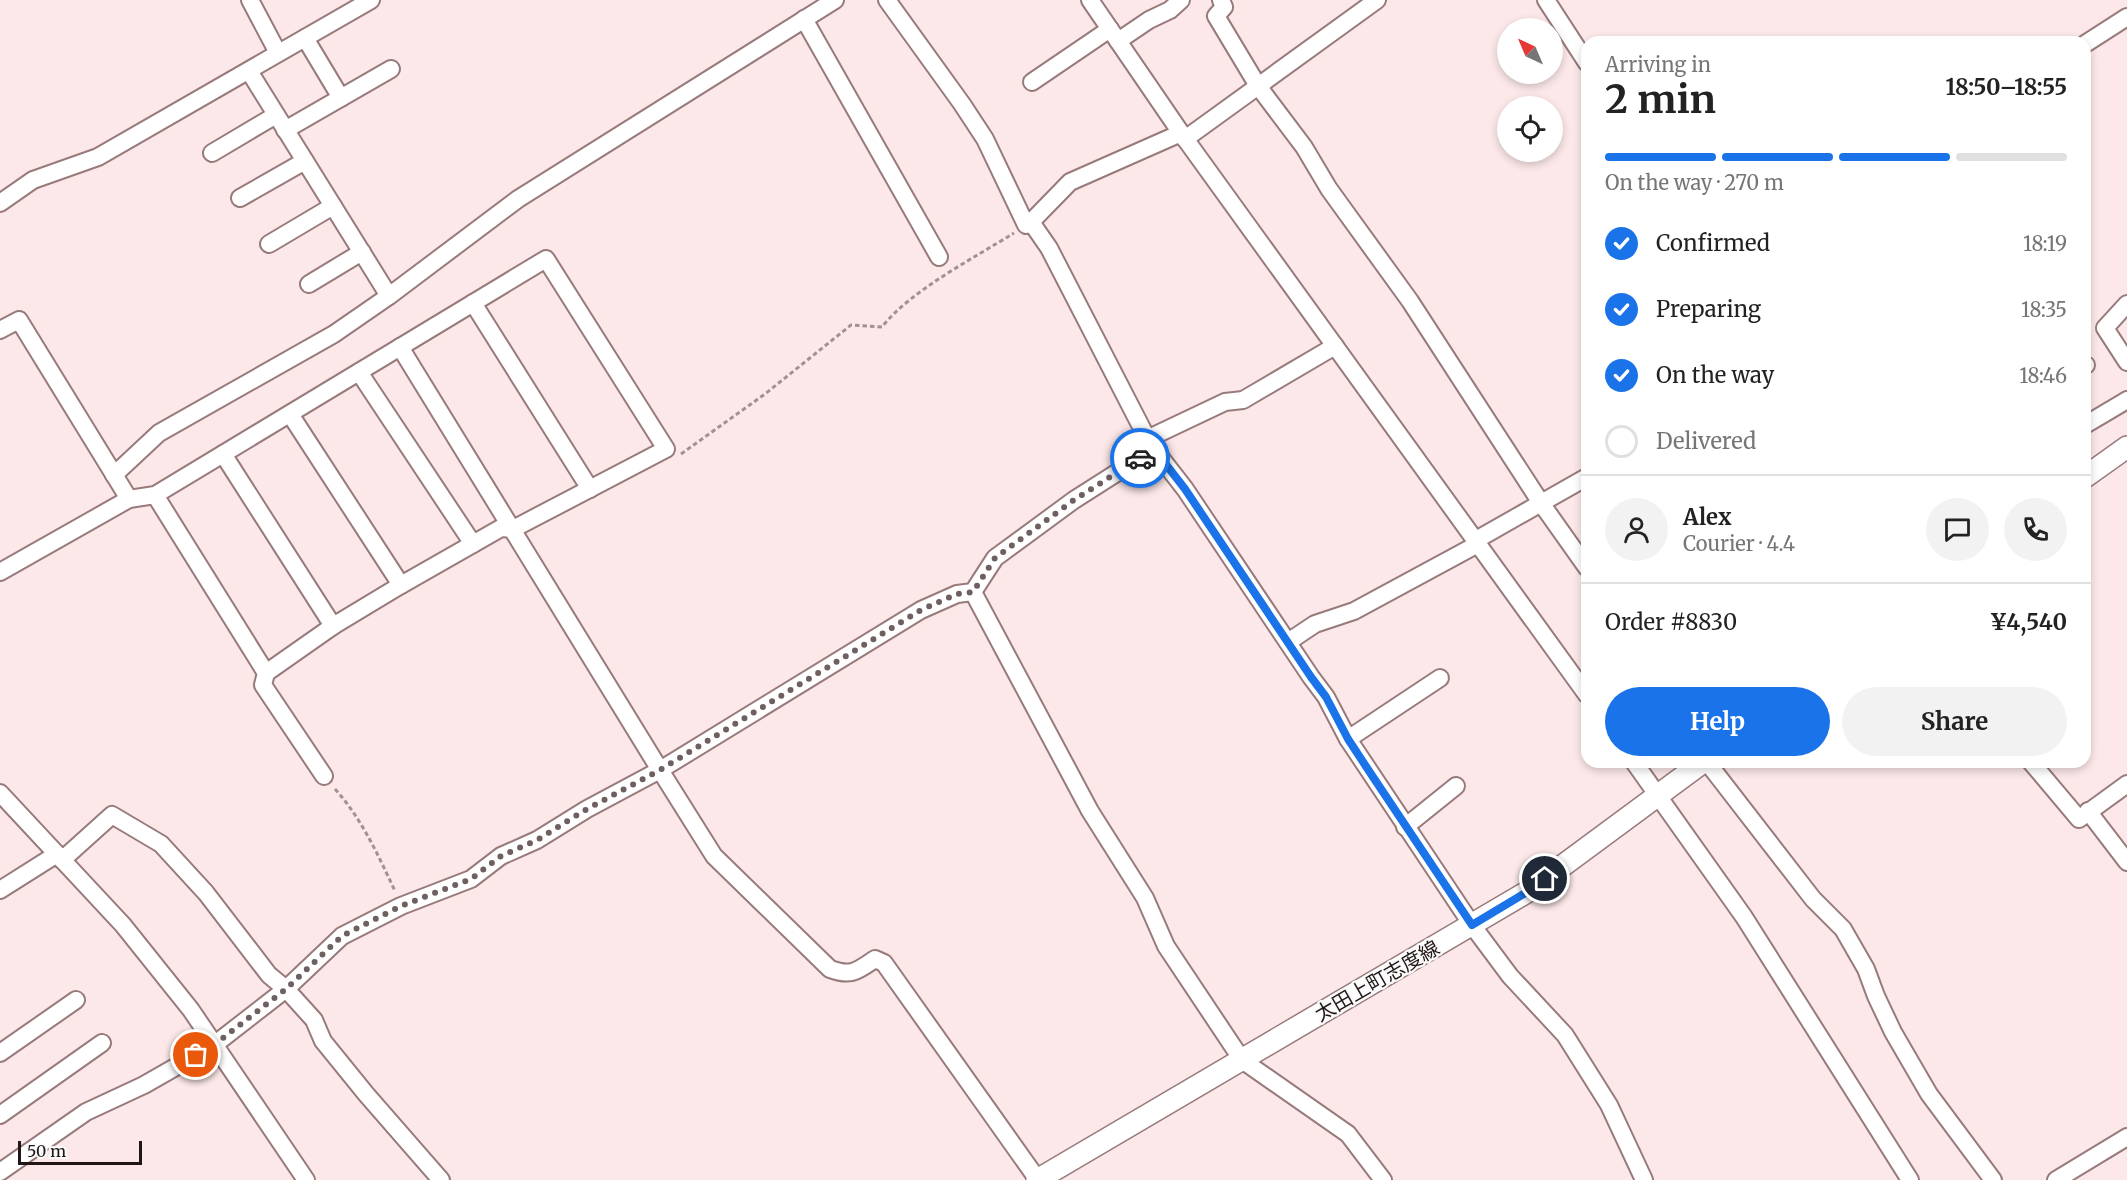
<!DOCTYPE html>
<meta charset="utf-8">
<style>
body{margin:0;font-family:Merriweather,"Noto Sans JP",serif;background:#f2f2f2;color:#222;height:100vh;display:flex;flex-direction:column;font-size:22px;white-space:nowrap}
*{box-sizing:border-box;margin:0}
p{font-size:20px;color:#767676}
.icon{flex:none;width:33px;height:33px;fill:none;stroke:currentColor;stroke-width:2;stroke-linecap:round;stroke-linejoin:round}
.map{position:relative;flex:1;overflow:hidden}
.panel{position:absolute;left:1581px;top:36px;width:510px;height:732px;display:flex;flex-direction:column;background:#fff;border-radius:18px;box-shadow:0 3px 9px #0003}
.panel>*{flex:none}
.needle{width:39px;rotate:316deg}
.controls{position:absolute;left:1497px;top:18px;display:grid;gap:12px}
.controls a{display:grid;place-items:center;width:66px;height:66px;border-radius:50%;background:#fff;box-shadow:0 3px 9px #0003;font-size:30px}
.scale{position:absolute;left:18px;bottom:15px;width:124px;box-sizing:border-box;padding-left:6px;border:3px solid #211616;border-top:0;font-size:16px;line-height:21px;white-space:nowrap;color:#211616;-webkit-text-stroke:4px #fafafa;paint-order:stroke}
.pin{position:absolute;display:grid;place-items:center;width:51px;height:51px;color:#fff;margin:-26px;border:3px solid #fff;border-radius:50%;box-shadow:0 2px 6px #0007}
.courier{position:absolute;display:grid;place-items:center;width:60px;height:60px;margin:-30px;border:4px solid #1a73e8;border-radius:50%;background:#fff;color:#222;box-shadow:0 2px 8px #0007}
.summary em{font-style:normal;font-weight:700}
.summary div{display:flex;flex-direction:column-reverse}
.summary{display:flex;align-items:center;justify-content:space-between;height:102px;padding:0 24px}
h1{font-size:39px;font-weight:700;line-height:45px}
.bar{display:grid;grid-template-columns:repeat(4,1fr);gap:9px 6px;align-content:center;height:72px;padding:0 24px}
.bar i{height:8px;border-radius:4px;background:#e0e0e0}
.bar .active{background:#1a73e8}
.bar p{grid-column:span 4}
.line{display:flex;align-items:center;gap:15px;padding:0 24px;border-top:2px solid #e0e0e0}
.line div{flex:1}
.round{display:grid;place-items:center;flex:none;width:63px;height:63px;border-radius:32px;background:#f2f2f2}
ol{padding:0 24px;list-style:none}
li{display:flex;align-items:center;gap:18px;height:66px}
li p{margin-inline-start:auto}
li .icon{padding:6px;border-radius:50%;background:#1a73e8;color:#fff;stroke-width:4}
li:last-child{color:#767676}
li i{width:33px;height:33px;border:3px solid #e0e0e0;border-radius:50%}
.button{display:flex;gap:12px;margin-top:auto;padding:12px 24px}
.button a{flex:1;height:69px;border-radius:36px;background:#1a73e8;color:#fff;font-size:24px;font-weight:700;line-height:69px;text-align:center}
.button a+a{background:#f2f2f2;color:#222}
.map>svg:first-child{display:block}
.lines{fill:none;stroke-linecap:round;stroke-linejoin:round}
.minor-casing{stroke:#987a7b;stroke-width:20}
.major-casing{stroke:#987a7b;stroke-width:24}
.path{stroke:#a19191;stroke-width:3;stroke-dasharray:4.5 3;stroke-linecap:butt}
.minor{stroke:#fff;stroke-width:16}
.major{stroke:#fff;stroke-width:21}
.done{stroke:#6e6060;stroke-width:6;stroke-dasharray:0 10.8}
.route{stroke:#1a73e8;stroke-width:8}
.labels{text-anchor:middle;stroke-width:4.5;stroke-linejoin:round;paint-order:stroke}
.street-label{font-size:20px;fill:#211616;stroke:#fafafa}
</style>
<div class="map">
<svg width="2127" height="1180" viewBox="0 0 2127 1180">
<rect width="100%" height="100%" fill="#fce8e8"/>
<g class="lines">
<defs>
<g id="minor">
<polyline points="250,0 278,53"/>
<polyline points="887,0 962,104 985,139 1026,225"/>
<polyline points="1090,0 1181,133 1587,695"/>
<polyline points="1221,0 1224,7 1216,16 1258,86 1304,147 1329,189 1410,301 1541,503 1587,568"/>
<polyline points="1546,0 1587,63"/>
<polyline points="804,19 939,257"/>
<polyline points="305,38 341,98"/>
<polyline points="1118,41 1149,20 1170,10 1181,0"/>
<polyline points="2085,44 2127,17"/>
<polyline points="249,71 389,296"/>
<polyline points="1032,82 1110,29"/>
<polyline points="285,130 391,69"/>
<polyline points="1181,133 1070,182 1031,222 1049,248 1150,444 1185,489 1311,677 1326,697 1348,739 1472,925 1510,976 1565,1035 1609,1105 1644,1180"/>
<polyline points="1185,139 1377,0"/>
<polyline points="212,153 276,115"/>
<polyline points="240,198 305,161"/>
<polyline points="0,203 33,180 98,157 371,0"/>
<polyline points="269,244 333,206"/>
<polyline points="309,284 362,252"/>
<polyline points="473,303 590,489"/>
<polyline points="2127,304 2105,328 2127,362"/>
<polyline points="0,330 19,320 129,499"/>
<polyline points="2085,365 2086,365"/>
<polyline points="359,372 473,544"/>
<polyline points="290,414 401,585"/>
<polyline points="2085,425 2127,400"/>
<polyline points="1147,439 1225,402 1243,400 1335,346"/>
<polyline points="223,454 333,626"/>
<polyline points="114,475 159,433 334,334 389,296 518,199 835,0"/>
<polyline points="1476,540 1587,477"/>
<polyline points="0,572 129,499 155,495 546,259 666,449 513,529 501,528 401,585 333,626 266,673 155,495"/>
<polyline points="973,592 1090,811 1145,898 1166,946 1242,1060 1348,1134 1383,1180"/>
<polyline points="1288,642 1315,624 1354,611 1478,544"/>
<polyline points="266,673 263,685 324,776"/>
<polyline points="1348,739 1440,678"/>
<polyline points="1634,762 1744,917 1910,1180"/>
<polyline points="1707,762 1813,899 1843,929 1866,969 1876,996 1893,1032 1929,1094 1993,1180"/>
<polyline points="2031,762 2079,819 2127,784"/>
<polyline points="0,793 123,925 191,1010 306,1180"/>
<polyline points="2088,811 2127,862"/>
<polyline points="1405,827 1456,786"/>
<polyline points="62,860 112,815 161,844 206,893 269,975 286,989 314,1020 323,1041 366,1094 441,1180"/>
<polyline points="0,890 57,854"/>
<polyline points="0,1053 76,1000"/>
<polyline points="0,1115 102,1043"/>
<polyline points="0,1172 86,1112 144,1085 214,1045 286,989 342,936 401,906 471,879 501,856 537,840 587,809 660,770 400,347"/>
<path d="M1038,1180L884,963L875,959C857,971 852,977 830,969L714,856L660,770L921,610L957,594L973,592L995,558L1074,500L1154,449"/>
<polyline points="2056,1180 2127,1137"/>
</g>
<g id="major">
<polyline points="2085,477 2127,447"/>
<polyline points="1037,1180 1527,892 1703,762"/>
</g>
</defs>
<use href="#minor" class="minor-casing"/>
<use href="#major" class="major-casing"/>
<g class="path">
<path d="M681,454L765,394L851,325L882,327C910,291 974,258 1014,233"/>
<path d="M335,789C362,819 378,855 395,891"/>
</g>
<use href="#minor" class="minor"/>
<use href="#major" class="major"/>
</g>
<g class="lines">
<polyline class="done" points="196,1055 214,1045 286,989 342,936 401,906 471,879 501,856 537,840 587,809 660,770 921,610 957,594 973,592 995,558 1074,500 1140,458"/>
<polyline class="route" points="1140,458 1154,449 1185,489 1311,677 1326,697 1348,739 1371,774 1472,925 1527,892 1545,879"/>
</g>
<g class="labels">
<g class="street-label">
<text transform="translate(1377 981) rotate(-30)" y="7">太田上町志度線</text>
</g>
</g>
</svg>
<div class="controls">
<a><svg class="needle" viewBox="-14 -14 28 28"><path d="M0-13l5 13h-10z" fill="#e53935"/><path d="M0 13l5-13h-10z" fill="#767676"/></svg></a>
<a><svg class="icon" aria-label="locate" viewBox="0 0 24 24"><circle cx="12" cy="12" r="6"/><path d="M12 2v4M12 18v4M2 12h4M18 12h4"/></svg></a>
</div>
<div class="scale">50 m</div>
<div class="pin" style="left:196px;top:1055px;background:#ea580c"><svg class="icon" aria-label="bag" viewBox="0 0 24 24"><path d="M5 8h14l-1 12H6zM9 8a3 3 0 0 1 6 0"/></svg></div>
<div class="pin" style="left:1545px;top:879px;background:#1f2937"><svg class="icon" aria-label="home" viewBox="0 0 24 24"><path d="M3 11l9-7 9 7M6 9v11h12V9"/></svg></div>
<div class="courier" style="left:1140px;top:458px"><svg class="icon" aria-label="car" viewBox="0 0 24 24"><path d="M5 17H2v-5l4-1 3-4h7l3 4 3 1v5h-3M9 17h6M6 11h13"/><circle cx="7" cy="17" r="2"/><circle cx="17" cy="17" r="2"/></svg></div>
<section class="panel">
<div class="summary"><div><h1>2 min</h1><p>Arriving in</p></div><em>18:50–18:55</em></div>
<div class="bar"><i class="active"></i><i class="active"></i><i class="active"></i><i></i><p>On the way · 270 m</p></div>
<ol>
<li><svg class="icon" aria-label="check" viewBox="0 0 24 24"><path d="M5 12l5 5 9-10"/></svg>Confirmed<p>18:19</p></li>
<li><svg class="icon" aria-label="check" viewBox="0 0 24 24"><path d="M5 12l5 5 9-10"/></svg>Preparing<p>18:35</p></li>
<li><svg class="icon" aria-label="check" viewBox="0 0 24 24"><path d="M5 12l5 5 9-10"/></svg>On the way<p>18:46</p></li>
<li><i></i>Delivered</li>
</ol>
<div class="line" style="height:108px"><a class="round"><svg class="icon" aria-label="person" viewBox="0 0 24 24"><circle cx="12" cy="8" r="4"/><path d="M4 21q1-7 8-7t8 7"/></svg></a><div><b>Alex</b><p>Courier · 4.4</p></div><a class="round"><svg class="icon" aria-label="chat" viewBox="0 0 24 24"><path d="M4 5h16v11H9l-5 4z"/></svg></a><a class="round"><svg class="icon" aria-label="phone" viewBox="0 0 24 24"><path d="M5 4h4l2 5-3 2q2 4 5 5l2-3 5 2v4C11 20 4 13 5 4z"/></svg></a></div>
<div class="line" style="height:78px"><div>Order #8830</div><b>¥4,540</b></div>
<div class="button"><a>Help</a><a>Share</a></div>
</section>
</div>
